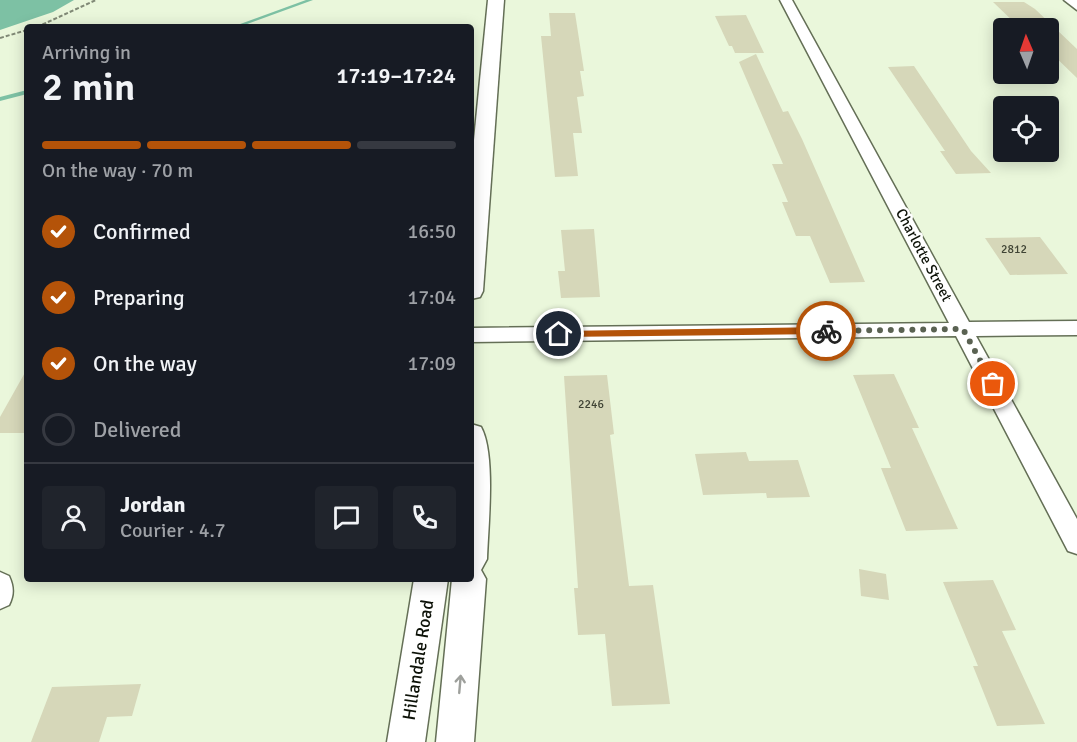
<!DOCTYPE html>
<meta charset="utf-8">
<style>
body{margin:0;font-family:Signika,sans-serif;background:#20242c;color:#f1f3f6;height:100vh;display:flex;flex-direction:column;font-size:22px;white-space:nowrap}
*{box-sizing:border-box;margin:0}
p{font-size:20px;color:#9ea1a6}
.icon{flex:none;width:33px;height:33px;fill:none;stroke:currentColor;stroke-width:2;stroke-linecap:round;stroke-linejoin:round}
.map{position:relative;flex:1;overflow:hidden}
.drawer{position:absolute;left:24px;top:24px;width:450px;height:558px;display:flex;flex-direction:column;background:#171b24;border-radius:6px;box-shadow:0 3px 15px #0003}
.drawer>*{flex:none}
.needle{width:39px;rotate:358deg}
.fabs{position:absolute;left:993px;top:18px;display:grid;gap:12px}
.fabs a{display:grid;place-items:center;width:66px;height:66px;border-radius:6px;background:#171b24;box-shadow:0 3px 15px #0003;font-size:30px}
.pin{position:absolute;display:grid;place-items:center;width:51px;height:51px;color:#fff;margin:-26px;border:3px solid #fff;border-radius:50%;box-shadow:0 2px 6px #0007}
.courier{position:absolute;display:grid;place-items:center;width:60px;height:60px;margin:-30px;border:4px solid #b45309;border-radius:50%;background:#fff;color:#222;box-shadow:0 2px 8px #0007}
.overview em{font-style:normal;font-weight:600}
.overview div{display:flex;flex-direction:column-reverse}
.overview{display:flex;align-items:center;justify-content:space-between;height:102px;padding:0 18px}
h1{font-size:39px;font-weight:600;line-height:45px}
.bar{display:grid;grid-template-columns:repeat(4,1fr);gap:9px 6px;align-content:center;height:72px;padding:0 18px}
.bar i{height:8px;border-radius:4px;background:#363941}
.bar .selected{background:#b45309}
.bar p{grid-column:span 4}
.line{display:flex;align-items:center;gap:15px;padding:0 18px;border-top:2px solid #363941}
.line div{flex:1}
.round{display:grid;place-items:center;flex:none;width:63px;height:63px;border-radius:6px;background:#20242c}
ol{padding:0 18px;list-style:none}
li{display:flex;align-items:center;gap:18px;height:66px}
li p{margin-inline-start:auto}
li .icon{padding:6px;border-radius:50%;background:#b45309;color:#fff;stroke-width:4}
li:last-child{color:#9ea1a6}
li i{width:33px;height:33px;border:3px solid #363941;border-radius:50%}
.map>svg:first-child{display:block}
.water{fill:#7dc1a4}
.lines{fill:none;stroke-linecap:round;stroke-linejoin:round}
.stream{fill:#7dc1a4;fill-rule:evenodd}
.building{fill:#d6d7b9}
.minor-casing{stroke:#646f56;stroke-width:3}
.tertiary-casing{stroke:#646f56;stroke-width:3}
.path{stroke:#808976;stroke-width:2;stroke-dasharray:4 2;stroke-linecap:butt}
.minor{fill:#fff;fill-rule:evenodd}
.tertiary{fill:#fff;fill-rule:evenodd}
.oneway{stroke:#9ea09c}
.route{fill:#b45309}
.done{stroke:#5a6252;stroke-width:6;stroke-dasharray:0 10.8}
.labels{text-anchor:middle;stroke-width:5;stroke-linejoin:round;paint-order:stroke}
.number-label{font-size:12px;fill:#3f4334}
.street-label{font-size:15px;fill:#0d1208;stroke:#fff}
.near-street-label{font-size:18px;fill:#0d1208;stroke:#fff}
</style>
<div class="map">
<svg width="1077" height="742" viewBox="0 0 1077 742">
<rect width="100%" height="100%" fill="#eaf7db"/>
<polygon class="water" points="0,0 74,0 53,12 0,30"/>
<g class="lines">
<g class="stream">
<polygon points="306,0 313,0 239,27 232,27"/>
<polygon points="27,90 27,94 0,101 0,97"/>
</g>
</g>
<g class="building">
<polygon points="993,2 1024,2 1035,9 1077,49 1077,78 1048,50 1048,28 1020,28"/>
<polygon points="549,13 575,13 584,71 580,71 584,96 577,97 582,133 573,133 578,176 555,177 541,36 551,36"/>
<polygon points="746,15 764,53 735,53 732,46 729,46 715,16"/>
<polygon points="756,54 783,112 788,111 802,139 865,282 830,283 810,236 796,236 782,202 788,202 772,164 783,164 739,62"/>
<polygon points="914,66 971,151 991,173 956,174 940,151 945,151 888,67"/>
<polygon points="594,229 600,297 561,298 558,271 565,271 561,230"/>
<polygon points="1040,237 1068,274 1010,275 985,238"/>
<polygon points="27,369 27,433 0,433 0,417"/>
<polygon points="894,374 919,428 912,428 958,529 906,531 881,468 891,468 853,375"/>
<polygon points="607,375 614,434 610,435 629,586 653,585 670,704 612,706 605,634 578,635 574,588 578,588 564,376"/>
<polygon points="746,452 749,461 798,460 810,497 767,498 766,493 703,495 695,454"/>
<polygon points="859,569 886,574 889,600 861,596"/>
<polygon points="993,580 1016,630 1002,631 1045,724 997,726 973,666 978,666 943,582"/>
<polygon points="141,684 132,716 107,717 99,742 31,742 52,687"/>
</g>
<g class="lines">
<defs>
<g id="minor">
<polygon points="780,0 792,0 969,322 1077,321 1077,335 976,336 1077,519 1077,554 1068,551 956,336 471,342 471,328 949,323"/>
<polygon points="1064,0 1077,0 1077,10"/>
<path d="M0,572L9,576C14,587 14,595 9,605L0,609Z"/>
</g>
<g id="tertiary">
<polygon points="488,0 504,0 483,291 480,297 471,299 471,170"/>
<path d="M471,424L481,427C496,454 488,526 487,559L481,570L486,579L474,742H436L452,579H471Z"/>
<polygon points="414,579 448,579 425,742 387,742"/>
</g>
</defs>
<use href="#minor" class="minor-casing"/>
<use href="#tertiary" class="tertiary-casing"/>
<g class="path">
<polyline points="37,27 96,0"/>
<polyline points="0,38 27,30"/>
</g>
<use href="#minor" class="minor"/>
<use href="#tertiary" class="tertiary"/>
</g>
<defs><path id="oneway-shaft" d="M-6 0H5M1.5-3L5.5 0L1.5 3" fill="none" stroke-width="1.6" stroke-linecap="round" stroke-linejoin="round" transform="scale(1.5)"/></defs>
<use class="oneway" href="#oneway-shaft" transform="translate(460 684) rotate(-85)"/>
<polygon class="route" points="826,327 830,331 826,334 559,337 554,334 559,331"/>
<g class="lines">
<polyline class="done" points="826,331 963,329 993,384"/>
</g>
<g class="labels">
<g class="number-label">
<text x="1014" y="253">2812</text>
<text x="591" y="408">2246</text>
</g>
<g class="street-label">
<text transform="translate(924 255) rotate(62)" y="5">Charlotte Street</text>
</g>
<g class="near-street-label">
<text transform="translate(418 660) rotate(-81)" y="6">Hillandale Road</text>
</g>
</g>
</svg>
<div class="fabs">
<a><svg class="needle" viewBox="-14 -14 28 28"><path d="M0-13l5 13h-10z" fill="#e53935"/><path d="M0 13l5-13h-10z" fill="#9ea1a6"/></svg></a>
<a><svg class="icon" aria-label="locate" viewBox="0 0 24 24"><circle cx="12" cy="12" r="6"/><path d="M12 2v4M12 18v4M2 12h4M18 12h4"/></svg></a>
</div>
<div class="pin" style="left:993px;top:384px;background:#ea580c"><svg class="icon" aria-label="bag" viewBox="0 0 24 24"><path d="M5 8h14l-1 12H6zM9 8a3 3 0 0 1 6 0"/></svg></div>
<div class="pin" style="left:559px;top:334px;background:#1f2937"><svg class="icon" aria-label="home" viewBox="0 0 24 24"><path d="M3 11l9-7 9 7M6 9v11h12V9"/></svg></div>
<div class="courier" style="left:826px;top:331px"><svg class="icon" aria-label="bike" viewBox="0 0 24 24"><circle cx="6" cy="16" r="4"/><circle cx="18" cy="16" r="4"/><path d="M6 16l4-8h5l3 8M10 8l3 8H6M13 5h3"/></svg></div>
<section class="drawer">
<div class="overview"><div><h1>2 min</h1><p>Arriving in</p></div><em>17:19–17:24</em></div>
<div class="bar"><i class="selected"></i><i class="selected"></i><i class="selected"></i><i></i><p>On the way · 70 m</p></div>
<ol>
<li><svg class="icon" aria-label="check" viewBox="0 0 24 24"><path d="M5 12l5 5 9-10"/></svg>Confirmed<p>16:50</p></li>
<li><svg class="icon" aria-label="check" viewBox="0 0 24 24"><path d="M5 12l5 5 9-10"/></svg>Preparing<p>17:04</p></li>
<li><svg class="icon" aria-label="check" viewBox="0 0 24 24"><path d="M5 12l5 5 9-10"/></svg>On the way<p>17:09</p></li>
<li><i></i>Delivered</li>
</ol>
<div class="line" style="height:108px"><a class="round"><svg class="icon" aria-label="person" viewBox="0 0 24 24"><circle cx="12" cy="8" r="4"/><path d="M4 21q1-7 8-7t8 7"/></svg></a><div><b>Jordan</b><p>Courier · 4.7</p></div><a class="round"><svg class="icon" aria-label="chat" viewBox="0 0 24 24"><path d="M4 5h16v11H9l-5 4z"/></svg></a><a class="round"><svg class="icon" aria-label="phone" viewBox="0 0 24 24"><path d="M5 4h4l2 5-3 2q2 4 5 5l2-3 5 2v4C11 20 4 13 5 4z"/></svg></a></div>
</section>
</div>
